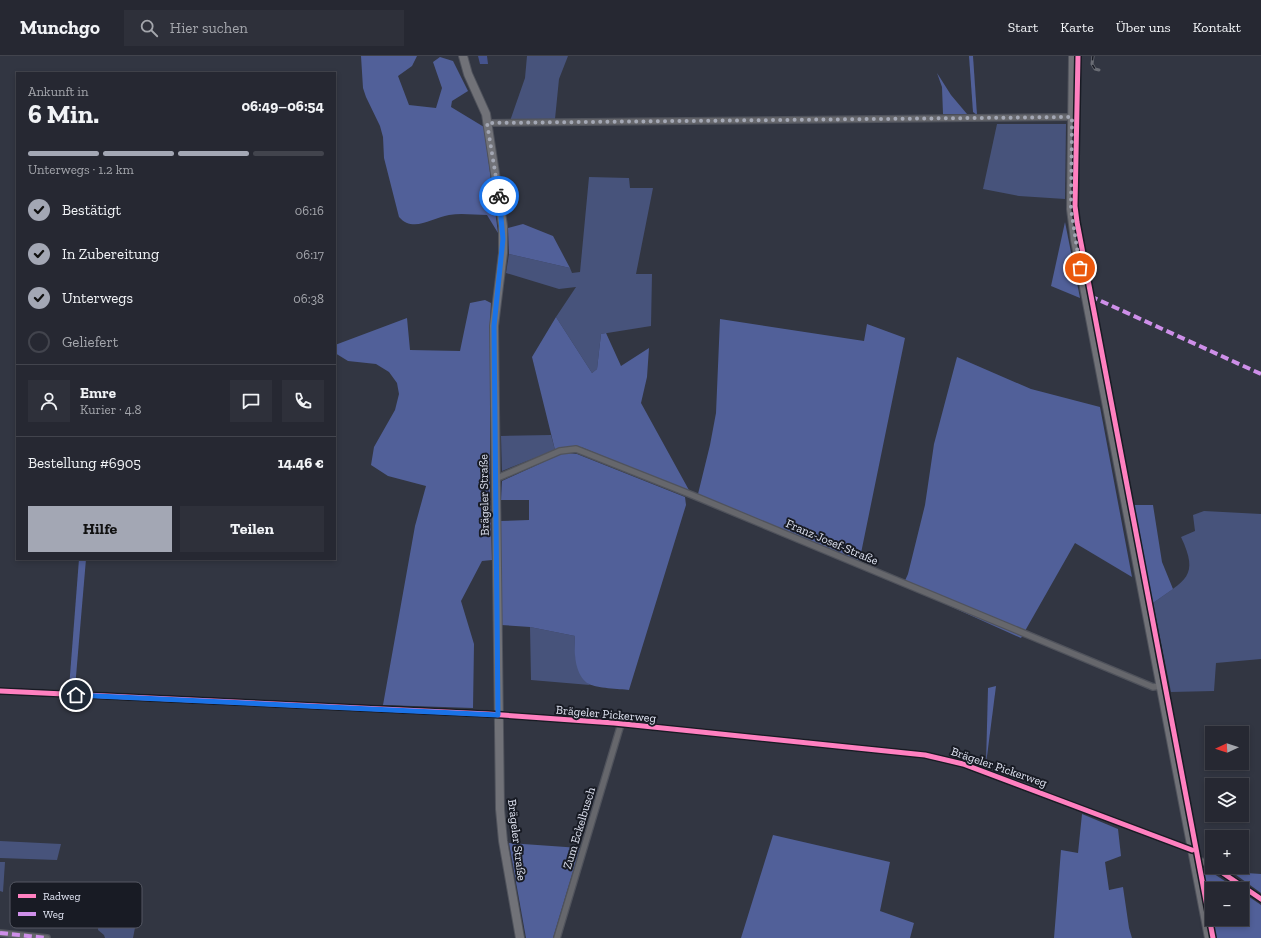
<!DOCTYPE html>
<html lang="de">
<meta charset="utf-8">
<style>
body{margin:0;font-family:"Zilla Slab",serif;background:#2e303a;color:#f1f3f6;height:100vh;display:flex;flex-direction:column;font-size:15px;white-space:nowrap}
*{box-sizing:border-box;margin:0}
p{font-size:13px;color:#a4a6ac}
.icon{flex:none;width:22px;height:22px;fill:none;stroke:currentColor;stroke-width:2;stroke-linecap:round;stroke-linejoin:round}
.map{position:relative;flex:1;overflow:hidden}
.drawer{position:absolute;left:16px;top:16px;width:320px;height:488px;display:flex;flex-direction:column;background:#262832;border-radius:0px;box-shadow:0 2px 6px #0003,0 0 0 1px #42444d}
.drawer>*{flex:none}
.needle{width:26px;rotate:267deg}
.fabs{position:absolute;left:1205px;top:670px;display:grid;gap:8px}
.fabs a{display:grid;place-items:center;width:44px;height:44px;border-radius:0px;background:#262832;box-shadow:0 2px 6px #0003,0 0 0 1px #42444d;font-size:20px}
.pin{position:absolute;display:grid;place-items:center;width:34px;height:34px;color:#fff;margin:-17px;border:2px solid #fff;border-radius:50%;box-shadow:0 1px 4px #0007}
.courier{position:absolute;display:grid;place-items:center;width:40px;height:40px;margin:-20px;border:3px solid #1a73e8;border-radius:50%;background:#fff;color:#222;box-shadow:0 1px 5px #0007}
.summary em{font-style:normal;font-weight:800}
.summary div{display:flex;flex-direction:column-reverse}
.summary{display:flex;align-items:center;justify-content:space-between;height:68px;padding:0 12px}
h1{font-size:26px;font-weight:800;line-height:30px}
.bar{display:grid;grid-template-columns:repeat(4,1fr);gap:6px 4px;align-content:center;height:48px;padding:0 12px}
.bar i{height:5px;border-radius:3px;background:#42444d}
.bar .active{background:#a3a7b4}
.bar p{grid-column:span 4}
.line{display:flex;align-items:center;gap:10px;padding:0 12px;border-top:1px solid #42444d}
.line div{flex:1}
.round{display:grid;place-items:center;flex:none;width:42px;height:42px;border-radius:0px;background:#2e303a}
ol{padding:0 12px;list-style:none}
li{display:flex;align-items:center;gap:12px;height:44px}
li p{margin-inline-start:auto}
li .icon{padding:4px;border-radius:50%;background:#a3a7b4;color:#111;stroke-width:4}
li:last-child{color:#a4a6ac}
li i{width:22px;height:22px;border:2px solid #42444d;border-radius:50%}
.action{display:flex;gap:8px;margin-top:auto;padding:8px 12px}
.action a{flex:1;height:46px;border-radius:0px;background:#a3a7b4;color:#111;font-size:16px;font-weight:800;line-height:46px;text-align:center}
.action a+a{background:#2e303a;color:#f1f3f6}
header{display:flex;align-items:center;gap:24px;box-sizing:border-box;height:56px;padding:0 20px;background:#262832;border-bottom:1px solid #42444d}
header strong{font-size:19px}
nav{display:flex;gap:22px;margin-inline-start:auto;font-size:14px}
.search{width:280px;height:36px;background:#2e303a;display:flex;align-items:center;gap:10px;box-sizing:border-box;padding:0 14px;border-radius:0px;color:#a4a6ac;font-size:15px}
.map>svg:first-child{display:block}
.green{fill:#47537b}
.forest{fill:#516099}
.water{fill:#46548e}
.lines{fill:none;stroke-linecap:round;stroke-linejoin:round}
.street-casing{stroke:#50535c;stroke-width:8}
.secondary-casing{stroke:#50535c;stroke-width:10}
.street{stroke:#66676c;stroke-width:5.5}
.secondary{stroke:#717278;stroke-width:8}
.rail-casing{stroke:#6a6d75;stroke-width:3}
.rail{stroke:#181b24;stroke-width:1.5;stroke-dasharray:4.5;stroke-linecap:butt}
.quiet{stroke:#ce8fe9;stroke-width:4;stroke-dasharray:8 4;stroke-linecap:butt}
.cycleway-casing{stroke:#181b24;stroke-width:8}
.cycleway{stroke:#ff80c0;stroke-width:5}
.done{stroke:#a3a7b4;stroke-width:4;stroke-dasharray:0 7.2}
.route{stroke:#1a73e8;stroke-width:5}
.labels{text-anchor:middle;stroke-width:4;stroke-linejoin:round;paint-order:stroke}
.street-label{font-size:12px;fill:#e0e4f2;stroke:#181b24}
.key{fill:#181b24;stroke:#545762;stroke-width:1}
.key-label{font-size:11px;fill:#e0e4f2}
</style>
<header>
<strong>Munchgo</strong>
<div class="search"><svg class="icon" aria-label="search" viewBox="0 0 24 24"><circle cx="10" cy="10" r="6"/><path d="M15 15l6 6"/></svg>Hier suchen</div>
<nav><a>Start</a><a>Karte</a><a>Über uns</a><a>Kontakt</a></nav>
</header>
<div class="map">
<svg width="1261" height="882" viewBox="0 0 1261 882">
<rect width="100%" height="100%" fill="#323642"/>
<g class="green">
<polygon points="527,0 568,0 559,23 555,63 510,65 525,22"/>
<polygon points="997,68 1066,68 1065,143 1019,140 983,133"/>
<polygon points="589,121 629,122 630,132 653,132 636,218 652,218 651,270 601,278 597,313 592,317 556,261 576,231 559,233 506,217 509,198 570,212 572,217 580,216"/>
<polygon points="551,379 555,394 502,415 501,380"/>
<path d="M1204,455L1261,458V603L1216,607L1214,635L1171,636L1153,547C1185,524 1200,521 1181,481L1195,475L1193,459Z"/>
<path d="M530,571L575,580C574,598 576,615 590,629L531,624Z"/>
<polygon points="0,785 61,788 57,804 0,802"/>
<polygon points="0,806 5,806 3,836 0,835"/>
<polygon points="100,845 140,846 133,882 105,882 104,879 98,874"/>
</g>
<g class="forest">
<path d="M361,0H417L412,10L398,20L409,49L436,52L442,32L433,6L440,1L453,5L468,35L452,45L451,51L484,71L498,177L487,159C475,159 461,157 449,159C432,162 413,177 399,161L384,102L383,81L380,70L366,41L363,32Z"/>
<polygon points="969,0 973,0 977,59 973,56"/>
<polygon points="937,17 951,39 967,58 943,58 942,31"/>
<polygon points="1065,166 1080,242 1051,230"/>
<polygon points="523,168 553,180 570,212 509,198 508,172"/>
<polygon points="485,244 491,247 490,267 490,443 492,504 482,505 461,545 474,588 473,652 383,649 415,470 426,430 388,420 371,409 374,391 395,354 399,338 397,327 389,316 376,308 348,305 335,297 335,289 407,262 410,294 460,295 470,247"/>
<polygon points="556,261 592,317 597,313 601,278 606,277 621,310 649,292 647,321 641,347 690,436 581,391 568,391 555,394 532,301"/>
<polygon points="720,263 864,285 867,268 905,282 859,507 698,438 710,389 716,357"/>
<polygon points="957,301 1031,333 1100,351 1132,521 1075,487 1021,582 903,529 908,518 925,449 934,388"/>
<path d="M568,397L577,398L685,441L686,449L629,634C620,633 596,632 589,628C574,619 574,595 575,580L530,571L501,569L500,465L529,464V444H501L502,425L561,398Z"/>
<polygon points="1133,449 1153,449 1162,506 1173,533 1153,547 1148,532"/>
<polygon points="79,503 86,503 75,632 69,632"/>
<polygon points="996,630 986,708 988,632"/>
<polygon points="1082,758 1118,773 1121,800 1105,806 1109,834 1123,831 1129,872 1132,882 1054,882 1061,794 1078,797"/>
<polygon points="773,779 890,806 880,855 914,867 910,882 741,882"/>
<polygon points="509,787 580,792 553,882 526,882"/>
<polygon points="1202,812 1205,812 1237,833 1212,833 1212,863 1242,863 1242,836 1261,849 1261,882 1215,882"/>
<polygon points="1232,816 1261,818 1261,837"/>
</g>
<polygon class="water" points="478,0 487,0 488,8 480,8"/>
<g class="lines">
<defs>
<g id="street">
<polyline points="487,67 1072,61"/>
<polyline points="495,423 560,395 576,393 692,439 1153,631 1161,630"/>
<polyline points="0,635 488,658 614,667 925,699 963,708 1192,794"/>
<polyline points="1194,804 1204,806 1212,810"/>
<polyline points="1214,811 1261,843"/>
<polyline points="0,877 47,882"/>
<polyline points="557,882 621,668"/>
</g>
<g id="secondary">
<polyline points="463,0 468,18 486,58 503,170 503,197 494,270 500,753 503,785 520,882"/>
<polyline points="1073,0 1071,153 1075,184 1209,882"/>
</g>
</defs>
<use href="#street" class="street-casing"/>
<use href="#secondary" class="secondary-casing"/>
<use href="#street" class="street"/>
<use href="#secondary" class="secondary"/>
<defs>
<polyline id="rail" points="1093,0 1092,8 1095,13 1099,14"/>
</defs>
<use href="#rail" class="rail-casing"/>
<use href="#rail" class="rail"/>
<g class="quiet">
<polyline points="1090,240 1261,318"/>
<polyline points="0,877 47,882"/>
</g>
<defs>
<g id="cycleway">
<polyline points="1078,0 1075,150 1077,166 1213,882"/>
<polyline points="0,635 488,658 614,667 925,699 963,708 1192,794"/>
<polyline points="1214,811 1261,843"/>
</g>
</defs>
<use href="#cycleway" class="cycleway-casing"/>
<use href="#cycleway" class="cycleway"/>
</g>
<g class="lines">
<polyline class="done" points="499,140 487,67 1072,61 1071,153 1080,212"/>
<polyline class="route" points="76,639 498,659 494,270 503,183 499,140"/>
</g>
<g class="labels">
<g class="street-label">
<text transform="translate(484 439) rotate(-91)" y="4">Brägeler Straße</text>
<text transform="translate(832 486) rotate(23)" y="4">Franz-Josef-Straße</text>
<text transform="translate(606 658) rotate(5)" y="4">Brägeler Pickerweg</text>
<text transform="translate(999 711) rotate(19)" y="4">Brägeler Pickerweg</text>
<text transform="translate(579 772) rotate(-73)" y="4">Zum Eckelbusch</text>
<text transform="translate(517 784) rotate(83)" y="4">Brägeler Straße</text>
</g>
</g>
<rect x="10" y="826" width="132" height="46" rx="6" class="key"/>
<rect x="18" y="838" width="18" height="4" fill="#ff80c0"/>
<rect x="18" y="856" width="18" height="4" fill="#ce8fe9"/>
<g class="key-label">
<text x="43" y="844">Radweg</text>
<text x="43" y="862">Weg</text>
</g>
</svg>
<div class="fabs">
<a><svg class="needle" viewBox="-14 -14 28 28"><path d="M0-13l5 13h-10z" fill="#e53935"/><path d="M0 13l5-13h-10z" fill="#a4a6ac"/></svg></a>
<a><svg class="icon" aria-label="layers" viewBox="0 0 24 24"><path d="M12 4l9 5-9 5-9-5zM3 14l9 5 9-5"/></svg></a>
<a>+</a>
<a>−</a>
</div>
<div class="pin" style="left:1080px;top:212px;background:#ea580c"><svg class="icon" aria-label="bag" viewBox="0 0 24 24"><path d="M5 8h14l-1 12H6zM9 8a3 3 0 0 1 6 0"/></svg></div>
<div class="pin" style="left:76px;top:639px;background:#1f2937"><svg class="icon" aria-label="home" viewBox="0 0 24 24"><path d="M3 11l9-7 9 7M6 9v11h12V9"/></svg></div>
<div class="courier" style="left:499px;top:140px"><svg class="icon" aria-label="bike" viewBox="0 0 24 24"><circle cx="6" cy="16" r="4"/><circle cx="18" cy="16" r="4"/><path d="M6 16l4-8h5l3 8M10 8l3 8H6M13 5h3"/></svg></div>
<section class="drawer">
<div class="summary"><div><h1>6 Min.</h1><p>Ankunft in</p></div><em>06:49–06:54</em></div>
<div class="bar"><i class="active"></i><i class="active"></i><i class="active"></i><i></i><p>Unterwegs · 1.2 km</p></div>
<ol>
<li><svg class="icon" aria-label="check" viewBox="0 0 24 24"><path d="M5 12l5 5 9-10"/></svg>Bestätigt<p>06:16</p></li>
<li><svg class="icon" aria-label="check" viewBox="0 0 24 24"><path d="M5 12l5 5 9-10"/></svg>In Zubereitung<p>06:17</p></li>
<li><svg class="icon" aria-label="check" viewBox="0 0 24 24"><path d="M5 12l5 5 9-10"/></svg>Unterwegs<p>06:38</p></li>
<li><i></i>Geliefert</li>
</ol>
<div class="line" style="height:72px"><a class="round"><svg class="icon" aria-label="person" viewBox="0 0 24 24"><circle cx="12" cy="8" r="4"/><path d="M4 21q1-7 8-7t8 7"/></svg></a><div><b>Emre</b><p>Kurier · 4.8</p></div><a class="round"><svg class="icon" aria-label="chat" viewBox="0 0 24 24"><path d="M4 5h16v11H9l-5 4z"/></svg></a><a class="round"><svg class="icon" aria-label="phone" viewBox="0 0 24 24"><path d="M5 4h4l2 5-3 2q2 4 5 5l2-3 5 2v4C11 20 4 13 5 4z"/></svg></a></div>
<div class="line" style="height:52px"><div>Bestellung #6905</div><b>14.46 €</b></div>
<div class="action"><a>Hilfe</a><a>Teilen</a></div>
</section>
</div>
